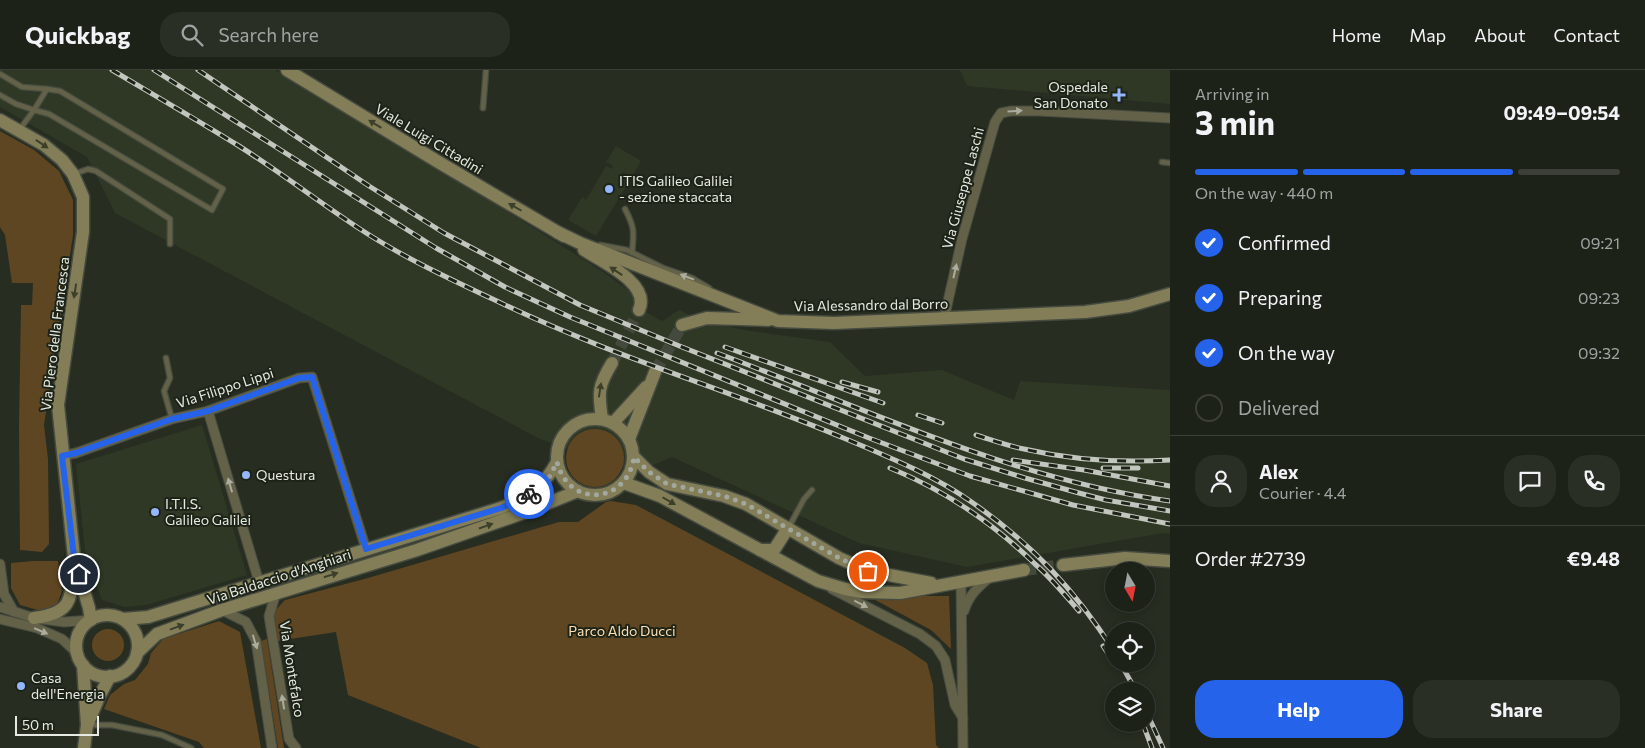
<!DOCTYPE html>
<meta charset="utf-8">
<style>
body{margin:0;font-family:Commissioner,sans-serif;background:#2a2f26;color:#f1f3f6;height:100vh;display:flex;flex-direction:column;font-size:19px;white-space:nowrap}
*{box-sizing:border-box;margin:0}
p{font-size:16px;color:#a0a4a2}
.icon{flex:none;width:28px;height:28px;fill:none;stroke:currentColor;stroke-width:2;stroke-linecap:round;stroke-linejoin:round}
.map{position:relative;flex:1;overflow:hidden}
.side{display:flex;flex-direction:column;background:#1d2219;width:475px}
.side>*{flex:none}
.needle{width:32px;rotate:170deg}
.fabs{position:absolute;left:1105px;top:492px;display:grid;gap:10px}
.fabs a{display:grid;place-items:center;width:50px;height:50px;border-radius:50%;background:#1d2219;box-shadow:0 2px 8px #0003,0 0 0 1px #3b3f38;font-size:25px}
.scale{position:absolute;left:15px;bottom:12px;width:84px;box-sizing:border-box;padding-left:5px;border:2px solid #e6eae2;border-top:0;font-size:14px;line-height:18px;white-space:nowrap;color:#e6eae2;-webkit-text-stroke:4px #1d2417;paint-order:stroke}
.pin{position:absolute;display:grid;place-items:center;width:42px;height:42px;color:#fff;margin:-21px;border:2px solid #fff;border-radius:50%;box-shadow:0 1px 5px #0007}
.courier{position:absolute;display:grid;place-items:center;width:50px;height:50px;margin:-25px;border:4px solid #2563eb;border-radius:50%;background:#fff;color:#222;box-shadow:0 1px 6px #0007}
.head em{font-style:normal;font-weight:700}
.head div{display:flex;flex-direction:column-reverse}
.head{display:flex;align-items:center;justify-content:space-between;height:85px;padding:0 25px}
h1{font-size:32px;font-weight:700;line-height:38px}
.bar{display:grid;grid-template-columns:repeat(4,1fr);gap:8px 5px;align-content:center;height:60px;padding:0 25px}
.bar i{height:6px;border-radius:4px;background:#3b3f38}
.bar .on{background:#2563eb}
.bar p{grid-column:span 4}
.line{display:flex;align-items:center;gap:12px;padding:0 25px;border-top:1px solid #3b3f38}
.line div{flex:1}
.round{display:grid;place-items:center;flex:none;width:52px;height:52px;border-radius:20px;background:#2a2f26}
ol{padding:0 25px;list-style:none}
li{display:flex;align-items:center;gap:15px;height:55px}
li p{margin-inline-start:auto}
li .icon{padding:5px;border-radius:50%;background:#2563eb;color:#fff;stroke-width:4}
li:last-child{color:#a0a4a2}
li i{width:28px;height:28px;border:2px solid #3b3f38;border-radius:50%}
.primary-button{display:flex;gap:10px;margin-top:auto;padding:10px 25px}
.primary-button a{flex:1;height:58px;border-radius:20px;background:#2563eb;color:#fff;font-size:20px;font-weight:700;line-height:58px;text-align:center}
.primary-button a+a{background:#2a2f26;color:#f1f3f6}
header{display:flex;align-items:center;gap:30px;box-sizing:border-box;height:70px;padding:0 25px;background:#1d2219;border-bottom:1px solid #3b3f38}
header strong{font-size:24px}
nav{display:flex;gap:28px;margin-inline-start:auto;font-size:18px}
.search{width:350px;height:45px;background:#2a2f26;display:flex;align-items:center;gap:12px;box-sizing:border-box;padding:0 18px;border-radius:20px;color:#a0a4a2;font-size:19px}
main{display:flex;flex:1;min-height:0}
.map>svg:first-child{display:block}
.built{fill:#2f3825}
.green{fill:#5e4622}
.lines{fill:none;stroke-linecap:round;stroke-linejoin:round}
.secondary-tunnel{stroke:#44493e;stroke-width:12;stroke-dasharray:12 6;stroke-linecap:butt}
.lane-casing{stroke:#464b40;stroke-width:7}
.street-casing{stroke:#464b40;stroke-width:11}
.secondary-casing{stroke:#464b40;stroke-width:15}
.lane{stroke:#636148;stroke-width:4.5}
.street{stroke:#636148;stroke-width:9}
.secondary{stroke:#837e57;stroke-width:12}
.rail-casing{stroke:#c2c6be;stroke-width:5}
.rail{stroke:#1d2417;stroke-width:3;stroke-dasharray:9;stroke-linecap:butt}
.oneway{fill:#abac9d}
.oneway2{fill:#3c3f2a}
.done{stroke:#a3a89e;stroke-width:5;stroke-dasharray:0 9}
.route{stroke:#2563eb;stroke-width:6}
.poi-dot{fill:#95b6fd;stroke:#1d2417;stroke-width:2}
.labels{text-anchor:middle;stroke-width:4;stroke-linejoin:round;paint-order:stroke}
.poi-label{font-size:14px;fill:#e6eae2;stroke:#1d2417;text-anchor:start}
.street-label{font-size:14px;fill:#e6eae2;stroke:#1d2417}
.park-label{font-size:14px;fill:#ffdfb3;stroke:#1d2417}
</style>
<header>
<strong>Quickbag</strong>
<div class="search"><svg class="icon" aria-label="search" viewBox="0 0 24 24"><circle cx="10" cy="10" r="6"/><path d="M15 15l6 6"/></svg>Search here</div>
<nav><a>Home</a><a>Map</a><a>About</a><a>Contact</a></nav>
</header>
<main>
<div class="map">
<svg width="1170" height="678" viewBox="0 0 1170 678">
<rect width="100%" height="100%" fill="#272d21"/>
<g class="built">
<polygon points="0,0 275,0 502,138 603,202 632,223 634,230 633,235 662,251 679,240 699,249 744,260 830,272 865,306 942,300 1014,330 1020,311 1170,320 1170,464 1163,463 967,497 859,473 672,387 636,402 540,369 115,143 87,87 0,37"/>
<polygon points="960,0 1170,0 1170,34 967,16"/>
<polygon points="616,76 641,91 632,107 623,102 622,105 630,110 596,166 568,150 582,127 586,130 606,96 612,99 613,96 606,92"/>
<polygon points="202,355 247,505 146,535 124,537 102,530 86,489 76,394"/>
</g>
<g class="green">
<polygon points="0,61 34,80 59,101 73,130 73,165 44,355 48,389 49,474 42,482 20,480 19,355 21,235 32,235 33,213 12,213 5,165 0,157"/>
<circle cx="595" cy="388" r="29"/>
<polygon points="611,431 636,435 905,578 927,593 933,615 936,675 939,678 481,678 348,625 336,562 277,571 272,544 285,530 368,508 535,459 559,452 578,452 606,432"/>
<polygon points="33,491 58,491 62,521 56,537 38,540 20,535 11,518 11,493"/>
<polygon points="868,526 949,526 951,579 931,560"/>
<polygon points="219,551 240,562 261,678 204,678 199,672 104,639 110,625 124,614 135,610 148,594 151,583 163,569"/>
<circle cx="108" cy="575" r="16"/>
<polygon points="267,569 284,678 278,678 261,571"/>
</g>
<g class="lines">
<g class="secondary-tunnel">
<polyline points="612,293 639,240"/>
<polyline points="655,302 682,255"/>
<polyline points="1024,500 1063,495"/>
</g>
<defs>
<g id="lane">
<polyline points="0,4 22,17 47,19 34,40 16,34 0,25"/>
<polyline points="483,38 486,0"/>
<polyline points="20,59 34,40 49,44 212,140 223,119 60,21 47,19"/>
<polyline points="1162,92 1170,93"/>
<polyline points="74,104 88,99 96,101 170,149 170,174"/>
<path d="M625,139C635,158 634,162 632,183"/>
<polyline points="600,175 627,180 663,198 692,208 709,218"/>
<polyline points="166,288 170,308 164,321 172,349"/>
<polyline points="789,457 804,429 812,420"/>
<polyline points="88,655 112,655 162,665 191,678"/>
</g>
<g id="street">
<polyline points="944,249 962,169 995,52 1001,43 1011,41 1039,41 1170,48"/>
<polyline points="208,341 259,512"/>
<polyline points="62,386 76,383 172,349 208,341 299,308 312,307 366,479"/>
<polyline points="0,494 4,524 14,542"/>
<polyline points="961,512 963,678"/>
<polyline points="832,519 920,564 936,576 945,590 955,635 963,648"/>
<polyline points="276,523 269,546 289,669 296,678"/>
<polyline points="0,537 34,548 64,552 91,550"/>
<polyline points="222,540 246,552 256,571 272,678"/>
<path d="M964,541C969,525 977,518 990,507"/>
<polyline points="0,549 37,558 62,569 77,583"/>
</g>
<g id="secondary">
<polyline points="287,0 440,93 564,166"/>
<polyline points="0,50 44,75 62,90 73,104 83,127 83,162 58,335 74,487 89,538 91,550"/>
<polyline points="557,162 580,173 778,251 834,253 1085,242 1129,236 1170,224"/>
<path d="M584,180C603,192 651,214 639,240"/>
<polyline points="682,255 707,248 768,250"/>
<circle cx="595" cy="387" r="38"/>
<path d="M602,349C598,322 598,316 612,293"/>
<polyline points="613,353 646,317"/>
<polyline points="629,369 655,302"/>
<polyline points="634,387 649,402 667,414 724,426 746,434 839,488 868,501 931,513"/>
<polyline points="624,413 660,426 818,511 845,519 862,522 900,523 1024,500"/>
<polyline points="760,480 774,480 788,458"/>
<polyline points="1063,495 1125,488 1170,491"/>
<circle cx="107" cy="576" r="31"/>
<path d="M34,548C72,543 71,530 73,497"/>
<path d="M123,549L148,547L501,438C526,428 544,417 557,392"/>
<polyline points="137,583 157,564 222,540 417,480 526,442 578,421"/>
<polyline points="83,595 87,655 84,678"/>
<polyline points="88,653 99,627 110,606"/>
</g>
</defs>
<use href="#lane" class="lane-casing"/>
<use href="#street" class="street-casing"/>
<use href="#secondary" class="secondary-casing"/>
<use href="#lane" class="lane"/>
<use href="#street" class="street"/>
<use href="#secondary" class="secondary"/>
<defs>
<g id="rail">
<path d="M112,0C154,25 197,50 239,76C280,102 319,132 360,159C404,188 454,211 501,233C611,286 729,320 841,367C886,386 932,404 973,433C1033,475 1074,519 1114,581"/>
<polyline points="154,0 436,178 505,217 570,247 869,368 970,406 1073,435 1170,454"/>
<polyline points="198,0 369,116 444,163 580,235 677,275 964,389 1025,408 1079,423 1106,430 1170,441"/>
<polyline points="725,277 883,333"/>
<path d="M717,283C867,339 1010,409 1170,431"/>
<polyline points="842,312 878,322"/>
<polyline points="918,345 942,353"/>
<path d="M976,365C992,370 1008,376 1024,379C1072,390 1122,393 1170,390"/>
<polyline points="1013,390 1084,400 1170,416"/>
<path d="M890,398C944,420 993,453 1035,494C1051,508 1065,525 1079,541"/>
<polyline points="1103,398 1138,398"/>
<polyline points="1103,576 1114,593"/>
<polyline points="1121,594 1136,621"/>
<polyline points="1146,641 1163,678"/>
<polyline points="1143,654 1152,678"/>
</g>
</defs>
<use href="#rail" class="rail-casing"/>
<use href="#rail" class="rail"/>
</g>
<defs><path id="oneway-solid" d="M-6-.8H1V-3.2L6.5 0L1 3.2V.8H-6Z" transform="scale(1.25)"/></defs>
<g class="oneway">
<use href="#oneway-solid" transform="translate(1015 41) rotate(-3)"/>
<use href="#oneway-solid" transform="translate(955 201) rotate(-77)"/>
<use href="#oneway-solid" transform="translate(687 207) rotate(-159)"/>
<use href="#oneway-solid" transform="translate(230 415) rotate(-106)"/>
<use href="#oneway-solid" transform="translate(861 534) rotate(27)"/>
<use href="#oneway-solid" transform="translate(41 561) rotate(23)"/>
<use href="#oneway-solid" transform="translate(255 572) rotate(73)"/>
<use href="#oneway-solid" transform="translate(283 632) rotate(-99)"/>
</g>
<g class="oneway2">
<use href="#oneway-solid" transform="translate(375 54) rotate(-149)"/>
<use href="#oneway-solid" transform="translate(42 74) rotate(34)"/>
<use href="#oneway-solid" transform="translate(515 137) rotate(-150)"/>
<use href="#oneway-solid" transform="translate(616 201) rotate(-147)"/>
<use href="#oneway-solid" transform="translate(75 221) rotate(99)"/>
<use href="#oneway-solid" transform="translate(600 320) rotate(-81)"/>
<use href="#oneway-solid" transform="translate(669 431) rotate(30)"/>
<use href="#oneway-solid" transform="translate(486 456) rotate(-19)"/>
<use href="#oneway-solid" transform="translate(331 505) rotate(-17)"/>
<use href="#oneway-solid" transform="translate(177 557) rotate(-20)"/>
</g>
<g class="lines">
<path class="done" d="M529,424L550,406L557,392C569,439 627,434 634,387L649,402L667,414L724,426L746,434L839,488L868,501"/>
<polyline class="route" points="79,504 74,487 62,386 76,383 172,349 208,341 299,308 312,307 366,479 501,438 521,429 529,424"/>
</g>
<g class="poi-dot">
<path d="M1116.5 17.5h5v5h5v5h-5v5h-5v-5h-5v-5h5z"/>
<circle cx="609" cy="119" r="5"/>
<circle cx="246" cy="405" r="5"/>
<circle cx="155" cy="442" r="5"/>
<circle cx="21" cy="616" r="5"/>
</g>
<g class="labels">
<g class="poi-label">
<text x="1108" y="22" text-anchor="end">Ospedale<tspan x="1108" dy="16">San Donato</tspan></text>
<text x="619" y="116">ITIS Galileo Galilei<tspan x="619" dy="16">- sezione staccata</tspan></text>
<text x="256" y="410">Questura</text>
<text x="165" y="439">I.T.I.S.<tspan x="165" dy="16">Galileo Galilei</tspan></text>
<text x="31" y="613">Casa<tspan x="31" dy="16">dell'Energia</tspan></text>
</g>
<g class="street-label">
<text transform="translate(429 69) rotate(31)" y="5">Viale Luigi Cittadini</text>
<text transform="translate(963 118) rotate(-75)" y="5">Via Giuseppe Laschi</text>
<text transform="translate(871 235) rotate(-1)" y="5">Via Alessandro dal Borro</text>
<text transform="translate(55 264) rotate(-83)" y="5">Via Piero della Francesca</text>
<text transform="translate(225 318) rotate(-18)" y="5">Via Filippo Lippi</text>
<text transform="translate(279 507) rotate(-18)" y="5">Via Baldaccio d'Anghiari</text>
<text transform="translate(292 599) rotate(81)" y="5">Via Montefalco</text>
</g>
<g class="park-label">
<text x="622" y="566">Parco Aldo Ducci</text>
</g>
</g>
</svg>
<div class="fabs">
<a><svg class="needle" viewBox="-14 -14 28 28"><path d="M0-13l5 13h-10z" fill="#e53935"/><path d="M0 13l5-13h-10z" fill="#a0a4a2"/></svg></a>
<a><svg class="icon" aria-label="locate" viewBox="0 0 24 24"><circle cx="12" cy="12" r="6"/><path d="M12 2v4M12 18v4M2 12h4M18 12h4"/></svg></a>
<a><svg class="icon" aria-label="layers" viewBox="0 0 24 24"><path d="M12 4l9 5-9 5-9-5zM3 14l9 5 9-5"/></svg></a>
</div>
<div class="scale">50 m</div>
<div class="pin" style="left:868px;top:501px;background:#ea580c"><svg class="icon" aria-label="bag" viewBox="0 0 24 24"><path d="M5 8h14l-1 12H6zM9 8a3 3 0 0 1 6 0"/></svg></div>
<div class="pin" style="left:79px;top:504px;background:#1f2937"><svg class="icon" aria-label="home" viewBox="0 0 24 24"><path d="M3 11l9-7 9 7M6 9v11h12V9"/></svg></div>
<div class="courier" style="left:529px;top:424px"><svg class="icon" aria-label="bike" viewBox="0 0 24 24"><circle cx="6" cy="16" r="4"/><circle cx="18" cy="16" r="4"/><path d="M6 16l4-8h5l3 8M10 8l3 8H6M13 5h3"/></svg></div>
</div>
<section class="side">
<div class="head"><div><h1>3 min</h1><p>Arriving in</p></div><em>09:49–09:54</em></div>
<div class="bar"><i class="on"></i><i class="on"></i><i class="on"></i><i></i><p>On the way · 440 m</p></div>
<ol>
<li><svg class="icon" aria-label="check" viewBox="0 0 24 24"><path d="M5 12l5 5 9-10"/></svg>Confirmed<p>09:21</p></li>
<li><svg class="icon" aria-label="check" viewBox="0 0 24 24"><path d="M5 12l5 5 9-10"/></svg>Preparing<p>09:23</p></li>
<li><svg class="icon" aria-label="check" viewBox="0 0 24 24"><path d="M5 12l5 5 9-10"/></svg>On the way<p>09:32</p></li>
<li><i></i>Delivered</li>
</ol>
<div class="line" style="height:90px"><a class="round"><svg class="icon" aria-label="person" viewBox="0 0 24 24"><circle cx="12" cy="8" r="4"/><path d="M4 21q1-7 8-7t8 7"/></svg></a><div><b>Alex</b><p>Courier · 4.4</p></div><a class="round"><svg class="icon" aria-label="chat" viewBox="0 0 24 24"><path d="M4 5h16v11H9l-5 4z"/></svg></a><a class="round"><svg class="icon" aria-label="phone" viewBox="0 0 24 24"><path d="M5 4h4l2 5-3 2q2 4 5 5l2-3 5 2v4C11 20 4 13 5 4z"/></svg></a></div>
<div class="line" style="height:65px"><div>Order #2739</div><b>€9.48</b></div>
<div class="primary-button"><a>Help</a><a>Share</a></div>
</section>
</main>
